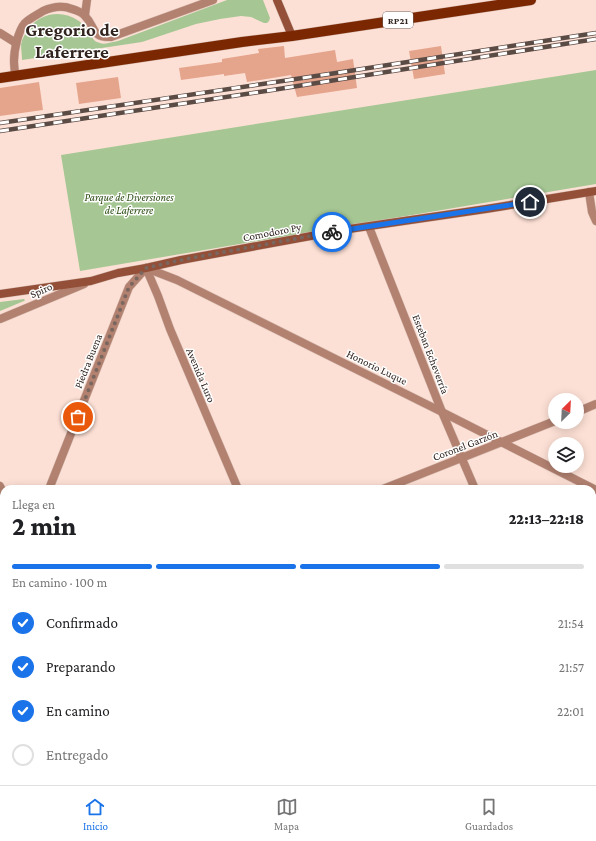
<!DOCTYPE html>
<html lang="es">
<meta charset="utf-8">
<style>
body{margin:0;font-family:"Crimson Pro",serif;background:#f2f2f2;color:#202124;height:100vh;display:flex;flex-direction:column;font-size:15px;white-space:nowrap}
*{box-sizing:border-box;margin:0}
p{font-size:13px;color:#757577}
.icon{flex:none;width:22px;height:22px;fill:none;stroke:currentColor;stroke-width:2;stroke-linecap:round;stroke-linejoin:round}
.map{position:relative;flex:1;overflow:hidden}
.details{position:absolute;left:0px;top:485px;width:596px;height:300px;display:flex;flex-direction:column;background:#fff;border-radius:12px 12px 0 0;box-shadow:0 2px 10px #0003}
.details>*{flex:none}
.needle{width:26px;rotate:24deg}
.buttons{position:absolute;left:548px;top:393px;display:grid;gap:8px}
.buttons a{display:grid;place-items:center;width:36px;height:36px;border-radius:50%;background:#fff;box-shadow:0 2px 10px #0003;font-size:20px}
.pin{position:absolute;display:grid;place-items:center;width:34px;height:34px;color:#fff;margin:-17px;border:2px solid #fff;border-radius:50%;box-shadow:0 1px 4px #0007}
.courier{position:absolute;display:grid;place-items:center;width:40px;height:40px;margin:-20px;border:3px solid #1a73e8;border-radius:50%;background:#fff;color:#222;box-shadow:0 1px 5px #0007}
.overview em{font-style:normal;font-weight:800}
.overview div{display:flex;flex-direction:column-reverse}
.overview{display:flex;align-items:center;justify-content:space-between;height:68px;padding:0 12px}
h1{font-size:26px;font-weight:800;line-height:30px}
.bar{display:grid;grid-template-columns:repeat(4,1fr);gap:6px 4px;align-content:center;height:48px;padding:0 12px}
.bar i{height:5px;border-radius:3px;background:#e0e0e0}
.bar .selected{background:#1a73e8}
.bar p{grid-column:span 4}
ol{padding:0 12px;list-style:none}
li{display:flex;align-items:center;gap:12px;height:44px}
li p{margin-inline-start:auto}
li .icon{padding:4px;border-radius:50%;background:#1a73e8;color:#fff;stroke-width:4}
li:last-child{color:#757577}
li i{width:22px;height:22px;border:2px solid #e0e0e0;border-radius:50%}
.menu{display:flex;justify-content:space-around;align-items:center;height:56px;border-top:1px solid #e0e0e0;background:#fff;font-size:11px;color:#757577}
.menu a{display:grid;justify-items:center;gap:2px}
.menu .selected{color:#1a73e8}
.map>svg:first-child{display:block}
.green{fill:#a6c794}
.building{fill:#e5a48c}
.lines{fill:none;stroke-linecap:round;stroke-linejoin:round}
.street-casing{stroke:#d8beb4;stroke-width:9}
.secondary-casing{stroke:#d8beb4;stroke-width:9}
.primary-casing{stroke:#d8beb4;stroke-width:11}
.street{stroke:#b28170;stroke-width:8}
.secondary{stroke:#934f37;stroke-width:8}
.primary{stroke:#7b2802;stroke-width:10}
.rail-casing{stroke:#5b4b45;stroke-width:4.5}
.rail{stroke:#fff;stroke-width:3;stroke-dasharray:9;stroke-linecap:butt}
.done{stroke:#78665f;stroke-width:4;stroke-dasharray:0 7.2}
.route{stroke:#1a73e8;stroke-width:5}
.labels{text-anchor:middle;stroke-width:3;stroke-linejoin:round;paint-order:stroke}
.shield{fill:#fff;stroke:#6f6662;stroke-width:1}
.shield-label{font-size:10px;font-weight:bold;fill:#31241f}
.park-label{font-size:11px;font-style:italic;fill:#2a4b12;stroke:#fff}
.street-label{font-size:11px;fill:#31241f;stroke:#fff}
.town-label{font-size:19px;font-weight:bold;fill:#31241f;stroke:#fff}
</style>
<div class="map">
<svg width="596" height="785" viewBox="0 0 596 785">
<rect width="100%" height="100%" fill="#fde0d5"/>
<g class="green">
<path d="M227,0H263L270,18L269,21L267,23H264L251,17L241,16L220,19L196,24L142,42L22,60C22,55 21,49 21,45C22,38 26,33 29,28C42,12 63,10 79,21C83,24 87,28 90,32C91,35 92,38 94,40C96,42 98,42 100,43C105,45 112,42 118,41Z"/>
<polygon points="596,70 596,184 80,271 61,155"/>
<polygon points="24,299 25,300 24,301 0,311 0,302"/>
</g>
<g class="building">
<polygon points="284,46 285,58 335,50 337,62 353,59 357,88 297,97 291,75 247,82 245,73 224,76 224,74 181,80 179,68 222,62 222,59 259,53 258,49"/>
<polygon points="441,46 445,74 414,79 409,51"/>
<polygon points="118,77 121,98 79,104 76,83"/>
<polygon points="39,82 43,110 0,116 0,88"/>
</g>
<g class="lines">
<defs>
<g id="street">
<polyline points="85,15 87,0"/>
<polyline points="0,33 16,43"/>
<path d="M15,76C15,71 14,66 14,61C14,50 18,31 25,23C30,18 37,15 43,11C52,7 62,5 72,9C76,10 83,13 85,16C96,27 91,38 111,37L213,0"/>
<polyline points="589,192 592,212 596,221"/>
<polyline points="369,227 442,412 475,489"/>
<polyline points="146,268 177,280 442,412 596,490"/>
<polyline points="146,268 158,296 170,329 238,489"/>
<polyline points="0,319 84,284"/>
<polyline points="577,412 596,404"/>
<polyline points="0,486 4,495"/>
<polyline points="49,489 129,287 146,268"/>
<polyline points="383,489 555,421"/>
<polyline points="0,612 4,602"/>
<polyline points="0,643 4,641"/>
<polyline points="592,732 596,730"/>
<polyline points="592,778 595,785"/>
<polyline points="117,781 119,785"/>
<polyline points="354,781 356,785"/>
<polyline points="457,785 467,781"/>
</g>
<g id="secondary">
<polyline points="277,0 292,36"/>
<polyline points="0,294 91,281 118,273 146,268 181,260 349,229 486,209 596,191"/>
</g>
<polyline id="primary" points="0,78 242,42 292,36 531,0"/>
</defs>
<use href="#street" class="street-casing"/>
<use href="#secondary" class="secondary-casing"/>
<use href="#primary" class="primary-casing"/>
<use href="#street" class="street"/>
<use href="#secondary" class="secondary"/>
<use href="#primary" class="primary"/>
<defs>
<g id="rail">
<polyline points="0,123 336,73 596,33"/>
<polyline points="0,131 266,91 596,39"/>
</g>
</defs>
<use href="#rail" class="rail-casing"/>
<use href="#rail" class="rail"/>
</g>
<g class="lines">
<polyline class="done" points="78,417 129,287 146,268 181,260 332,232"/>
<polyline class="route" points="332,232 530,202"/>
</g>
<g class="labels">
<rect class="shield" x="383" y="12" width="30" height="16" rx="3"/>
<g class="shield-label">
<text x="398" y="24">RP21</text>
</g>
<g class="park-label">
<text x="129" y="201">Parque de Diversiones<tspan x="129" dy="13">de Laferrere</tspan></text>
</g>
<g class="street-label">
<text transform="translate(272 232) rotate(-11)" y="4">Comodoro Py</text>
<text transform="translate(41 290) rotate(-23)" y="4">Spiro</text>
<text transform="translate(431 354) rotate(69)" y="4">Esteban Echeverría</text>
<text transform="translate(88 361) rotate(-68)" y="4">Piedra Buena</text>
<text transform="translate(377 367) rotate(26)" y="4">Honorio Luque</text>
<text transform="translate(201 375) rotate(67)" y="4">Avenida Luro</text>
<text transform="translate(465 445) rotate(-21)" y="4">Coronel Garzón</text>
</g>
<g class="town-label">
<text x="72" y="36">Gregorio de<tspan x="72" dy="22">Laferrere</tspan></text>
</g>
</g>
</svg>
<div class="buttons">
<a><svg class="needle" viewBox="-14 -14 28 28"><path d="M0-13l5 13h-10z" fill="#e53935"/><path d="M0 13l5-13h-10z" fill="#757577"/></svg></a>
<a><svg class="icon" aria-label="layers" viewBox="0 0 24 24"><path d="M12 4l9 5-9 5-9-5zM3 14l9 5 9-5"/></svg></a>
</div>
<div class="pin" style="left:78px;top:417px;background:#ea580c"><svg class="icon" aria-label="bag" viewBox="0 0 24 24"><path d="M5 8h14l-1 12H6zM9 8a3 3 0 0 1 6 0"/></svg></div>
<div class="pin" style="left:530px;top:202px;background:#1f2937"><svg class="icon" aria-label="home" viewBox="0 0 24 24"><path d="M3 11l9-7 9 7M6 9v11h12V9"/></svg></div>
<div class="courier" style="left:332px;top:232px"><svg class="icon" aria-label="bike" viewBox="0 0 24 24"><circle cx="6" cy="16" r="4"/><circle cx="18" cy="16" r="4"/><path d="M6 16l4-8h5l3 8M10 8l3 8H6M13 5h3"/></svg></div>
<section class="details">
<div class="overview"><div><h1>2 min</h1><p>Llega en</p></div><em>22:13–22:18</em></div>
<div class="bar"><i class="selected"></i><i class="selected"></i><i class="selected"></i><i></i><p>En camino · 100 m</p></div>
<ol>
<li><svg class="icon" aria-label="check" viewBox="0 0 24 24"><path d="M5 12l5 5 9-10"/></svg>Confirmado<p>21:54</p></li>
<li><svg class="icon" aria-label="check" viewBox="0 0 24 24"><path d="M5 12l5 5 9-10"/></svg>Preparando<p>21:57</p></li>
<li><svg class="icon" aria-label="check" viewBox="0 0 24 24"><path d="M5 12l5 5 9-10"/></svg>En camino<p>22:01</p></li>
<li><i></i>Entregado</li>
</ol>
</section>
</div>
<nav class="menu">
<a class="selected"><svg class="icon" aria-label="home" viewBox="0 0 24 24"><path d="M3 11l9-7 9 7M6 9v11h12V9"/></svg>Inicio</a>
<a><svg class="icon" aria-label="map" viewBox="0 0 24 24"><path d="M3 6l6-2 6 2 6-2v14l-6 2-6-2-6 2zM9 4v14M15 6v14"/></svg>Mapa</a>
<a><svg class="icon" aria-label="saved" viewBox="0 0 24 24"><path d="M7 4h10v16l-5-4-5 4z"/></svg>Guardados</a>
</nav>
